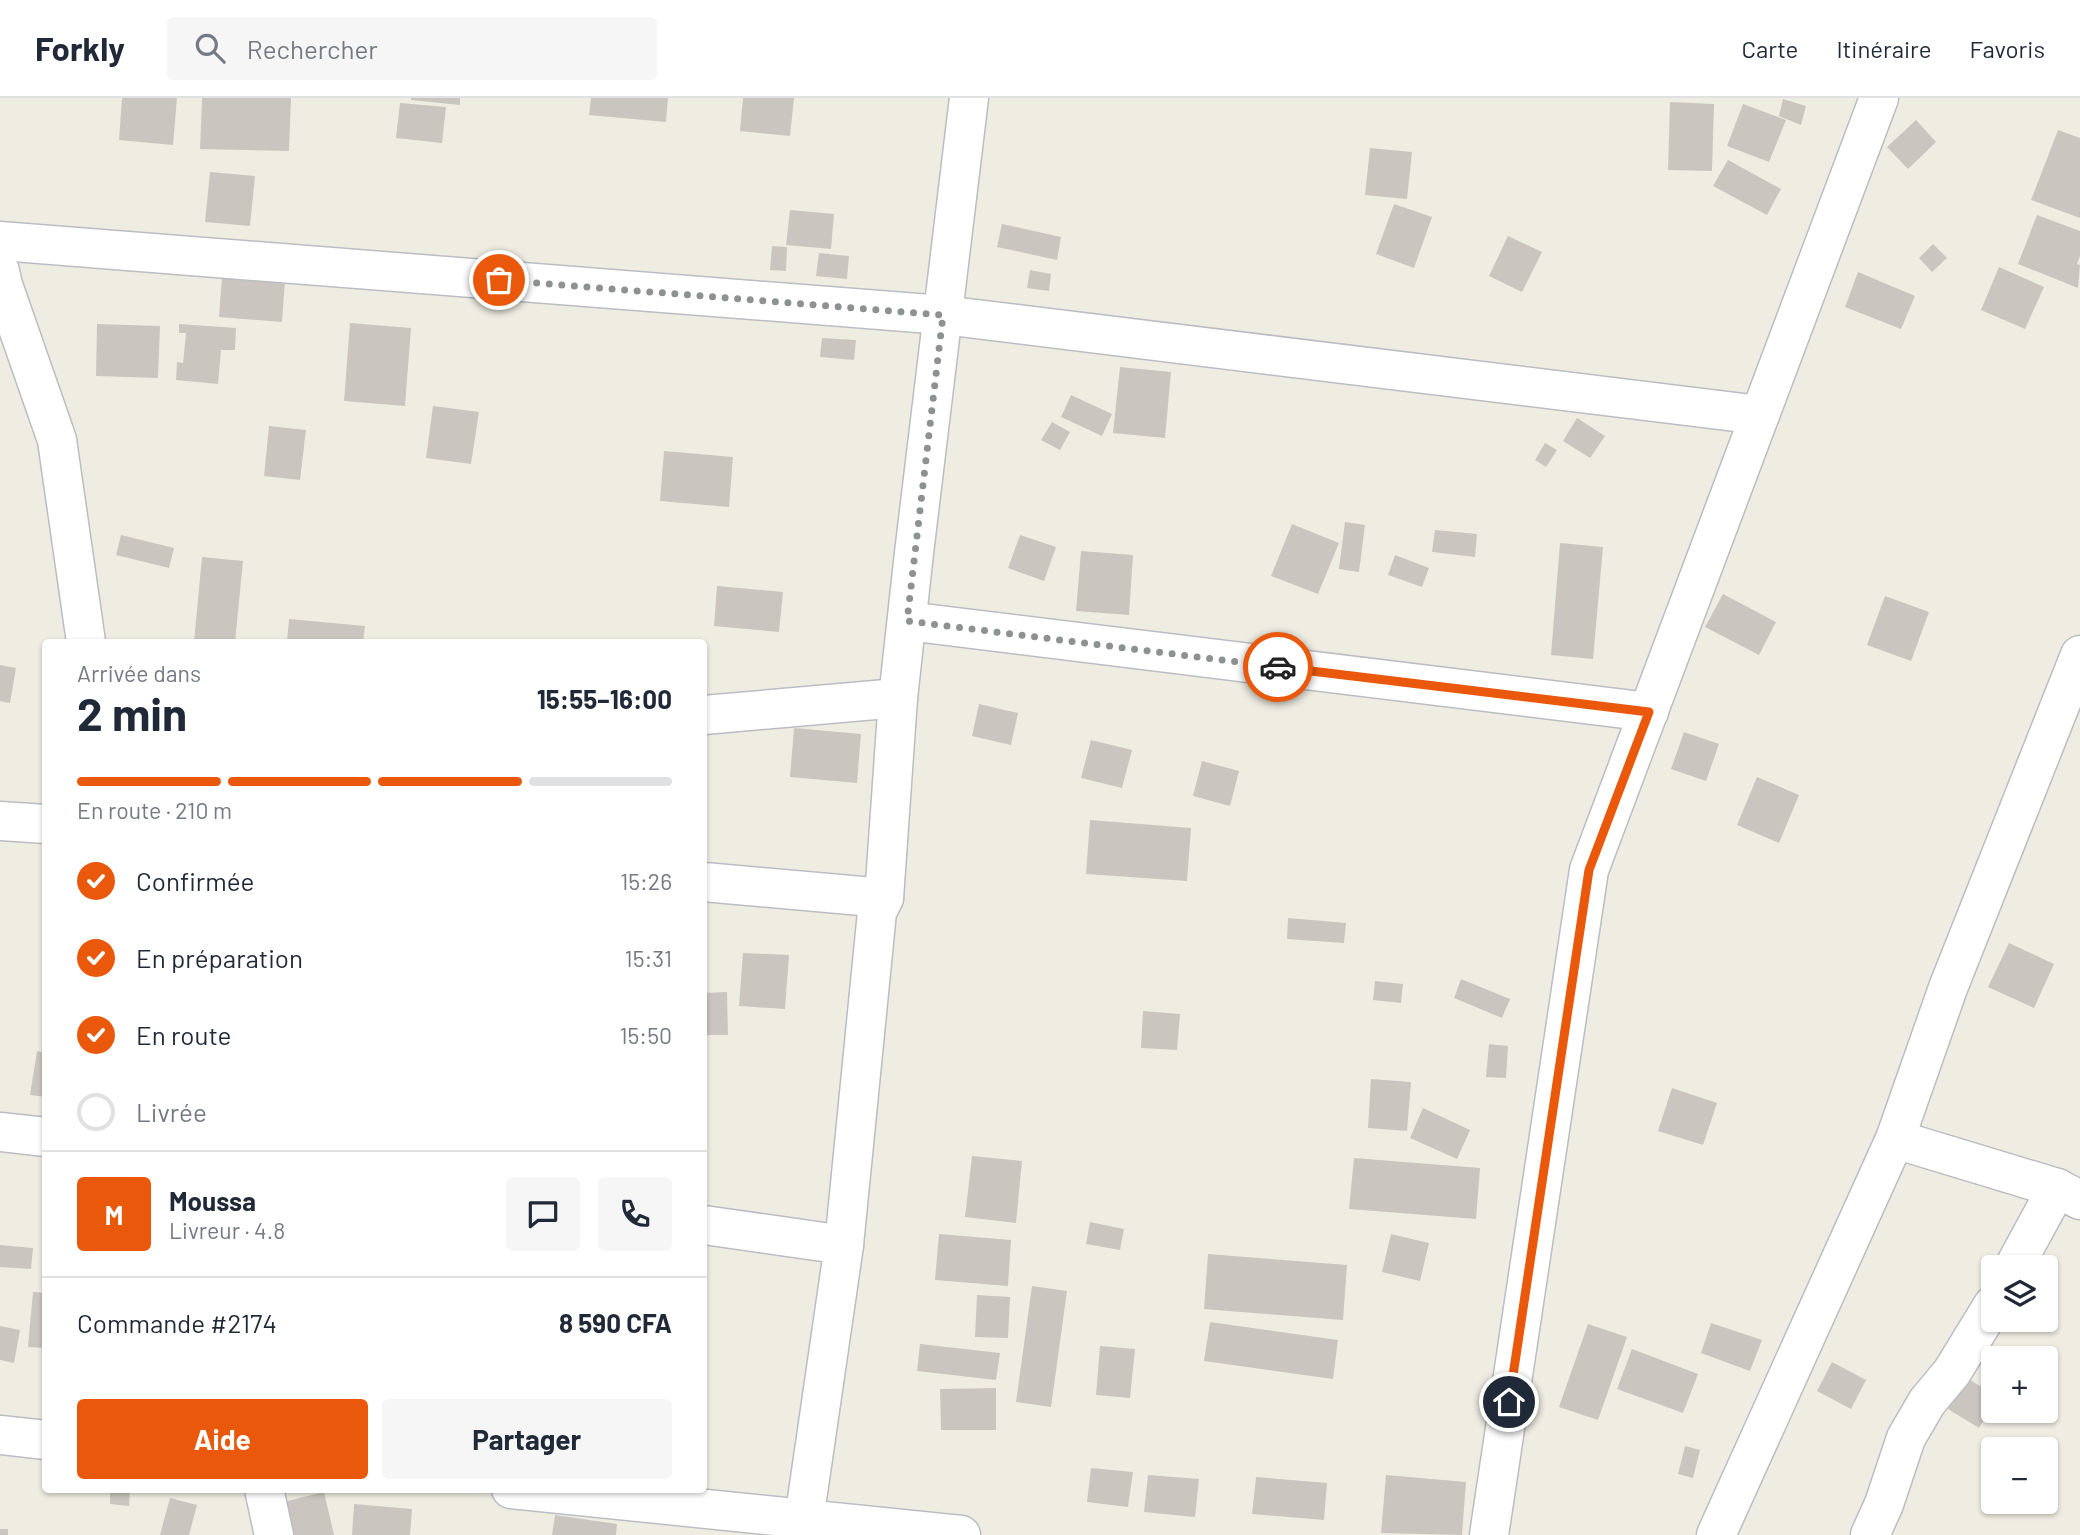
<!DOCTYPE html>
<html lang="fr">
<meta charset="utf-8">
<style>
body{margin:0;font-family:Barlow,sans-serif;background:#f6f6f7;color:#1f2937;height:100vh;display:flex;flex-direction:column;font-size:26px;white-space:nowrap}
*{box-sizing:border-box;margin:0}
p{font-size:23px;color:#747a83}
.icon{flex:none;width:38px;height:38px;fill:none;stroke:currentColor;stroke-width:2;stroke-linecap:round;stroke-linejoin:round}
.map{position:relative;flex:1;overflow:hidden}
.side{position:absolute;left:42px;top:541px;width:665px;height:854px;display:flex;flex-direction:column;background:#fff;border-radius:7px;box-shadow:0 2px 5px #0004}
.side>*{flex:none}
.controls{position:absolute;left:1981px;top:1157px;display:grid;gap:14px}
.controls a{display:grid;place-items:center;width:77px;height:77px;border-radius:7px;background:#fff;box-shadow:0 2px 5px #0004;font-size:35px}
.pin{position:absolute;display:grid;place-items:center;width:60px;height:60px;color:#fff;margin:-30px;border:4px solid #fff;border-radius:50%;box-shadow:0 2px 7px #0007}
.courier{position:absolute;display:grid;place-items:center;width:70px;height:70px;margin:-35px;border:5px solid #ea580c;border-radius:50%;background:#fff;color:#222;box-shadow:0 2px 9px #0007}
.summary em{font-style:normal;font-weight:700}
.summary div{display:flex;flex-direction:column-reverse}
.summary{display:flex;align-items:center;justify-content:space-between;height:119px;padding:0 35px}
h1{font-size:46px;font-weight:700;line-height:52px}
.bar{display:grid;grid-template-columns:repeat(4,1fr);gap:10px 7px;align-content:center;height:84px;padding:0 35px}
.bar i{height:9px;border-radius:5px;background:#e0e1e3}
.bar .active{background:#ea580c}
.bar p{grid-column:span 4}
.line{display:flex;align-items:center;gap:18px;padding:0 35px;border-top:2px solid #e0e1e3}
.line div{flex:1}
.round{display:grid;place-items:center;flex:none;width:74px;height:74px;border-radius:7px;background:#f6f6f7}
ol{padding:0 35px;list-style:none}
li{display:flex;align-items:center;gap:21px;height:77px}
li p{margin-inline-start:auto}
li .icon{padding:7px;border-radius:50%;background:#ea580c;color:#fff;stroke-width:4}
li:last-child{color:#747a83}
li i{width:38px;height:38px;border:4px solid #e0e1e3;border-radius:50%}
.button{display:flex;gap:14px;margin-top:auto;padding:14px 35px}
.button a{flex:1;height:80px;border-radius:7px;background:#ea580c;color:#fff;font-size:28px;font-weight:700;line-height:80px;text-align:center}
.button a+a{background:#f6f6f7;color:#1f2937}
header{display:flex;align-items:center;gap:42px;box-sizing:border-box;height:98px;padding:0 35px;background:#fff;border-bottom:2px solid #e0e1e3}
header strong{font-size:33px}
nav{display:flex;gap:38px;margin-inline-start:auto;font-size:24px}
.search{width:490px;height:63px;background:#f6f6f7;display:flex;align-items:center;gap:18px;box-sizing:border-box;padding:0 24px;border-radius:7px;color:#747a83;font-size:26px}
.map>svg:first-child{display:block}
.building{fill:#cac6bf}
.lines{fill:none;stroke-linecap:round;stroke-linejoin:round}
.minor-casing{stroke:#babdc3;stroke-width:41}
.minor{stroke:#fff;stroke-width:38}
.done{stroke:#8e9191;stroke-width:7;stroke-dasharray:0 12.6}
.route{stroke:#ea580c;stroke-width:9}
</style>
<header>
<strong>Forkly</strong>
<div class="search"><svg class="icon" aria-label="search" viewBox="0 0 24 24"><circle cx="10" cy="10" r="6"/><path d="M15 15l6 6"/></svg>Rechercher</div>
<nav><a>Carte</a><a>Itinéraire</a><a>Favoris</a></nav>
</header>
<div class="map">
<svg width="2080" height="1437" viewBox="0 0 2080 1437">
<rect width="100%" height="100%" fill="#efede2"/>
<g class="building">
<polygon points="122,0 177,0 173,47 119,42"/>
<polygon points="202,0 291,0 289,53 200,51"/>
<polygon points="411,0 460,0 460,7 411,2"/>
<polygon points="591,0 668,0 666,24 589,17"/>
<polygon points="743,0 794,0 790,38 740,33"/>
<polygon points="1783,1 1806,8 1801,27 1779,18"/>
<polygon points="1670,4 1714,6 1712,73 1668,72"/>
<polygon points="400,5 446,9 442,45 396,40"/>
<polygon points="1743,6 1786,22 1769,64 1727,48"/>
<polygon points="1916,22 1936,44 1908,71 1887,49"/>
<polygon points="2058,32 2080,40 2080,120 2031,102"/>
<polygon points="1370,50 1412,54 1407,101 1365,97"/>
<polygon points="1728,62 1781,91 1767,117 1713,88"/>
<polygon points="210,74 255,78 250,128 205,124"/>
<polygon points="1394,106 1432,119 1414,170 1376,156"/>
<polygon points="790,112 834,116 831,151 786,147"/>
<polygon points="2037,117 2080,133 2080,158 2077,166 2080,167 2078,190 2018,166"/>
<polygon points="1002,126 1061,139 1057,162 997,149"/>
<polygon points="1508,138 1542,154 1522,194 1489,178"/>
<polygon points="1933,146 1947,160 1932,174 1919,160"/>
<polygon points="772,148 787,149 786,173 770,172"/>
<polygon points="819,155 849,158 847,181 816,178"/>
<polygon points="1999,169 2044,189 2025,231 1981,212"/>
<polygon points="1030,172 1051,176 1049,193 1027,190"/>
<polygon points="1858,174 1915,198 1901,231 1845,209"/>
<polygon points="222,178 285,183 282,224 219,219"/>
<polygon points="350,225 411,230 405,308 344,303"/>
<polygon points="97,226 160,228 158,280 96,278"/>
<polygon points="179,226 236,230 235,252 221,252 218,286 176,282 177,264 183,265 186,235 179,235"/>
<polygon points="822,240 856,242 854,262 820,259"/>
<polygon points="1120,269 1171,274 1165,340 1113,335"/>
<polygon points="1071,297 1112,316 1102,338 1061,319"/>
<polygon points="433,308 479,314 471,366 426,360"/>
<polygon points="1577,320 1605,338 1590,360 1563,343"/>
<polygon points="1052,324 1070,334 1060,352 1041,342"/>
<polygon points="269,328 306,332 300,382 264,378"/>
<polygon points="1545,345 1557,352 1546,369 1535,362"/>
<polygon points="664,353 733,359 729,409 660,403"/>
<polygon points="1345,424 1365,427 1359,474 1339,471"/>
<polygon points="1292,426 1339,445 1318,496 1271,478"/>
<polygon points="1435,432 1477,436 1475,459 1432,454"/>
<polygon points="121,437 174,450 169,470 116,457"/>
<polygon points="1020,437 1056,449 1044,483 1008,470"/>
<polygon points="1560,445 1603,449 1593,561 1551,557"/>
<polygon points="1081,453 1133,457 1129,517 1076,513"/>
<polygon points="1395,457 1429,470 1422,489 1388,477"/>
<polygon points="202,459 243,463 235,544 194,544"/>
<polygon points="717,488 783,494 779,534 714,528"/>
<polygon points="1723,496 1776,524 1759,557 1705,529"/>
<polygon points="1885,498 1929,514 1911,563 1867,547"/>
<polygon points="289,521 365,528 363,544 287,544"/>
<polygon points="0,567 16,570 10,605 0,603"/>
<polygon points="979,606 1018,615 1011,647 972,638"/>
<polygon points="794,630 861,636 857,685 790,679"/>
<polygon points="1684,634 1719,646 1706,683 1671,671"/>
<polygon points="1091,642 1132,652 1122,690 1081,680"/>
<polygon points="1202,663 1239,673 1230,708 1193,698"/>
<polygon points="1757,679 1799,697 1779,745 1737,727"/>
<polygon points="1090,722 1191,730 1187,783 1086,776"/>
<polygon points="1288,820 1346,825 1344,845 1287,841"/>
<polygon points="2009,845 2054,866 2034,910 1988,889"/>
<polygon points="743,855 789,857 785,911 739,908"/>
<polygon points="1461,881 1510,901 1502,920 1454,900"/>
<polygon points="1375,883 1403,886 1401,905 1373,902"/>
<polygon points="727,894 728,937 704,937 704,895"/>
<polygon points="1143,913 1180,916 1177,952 1141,950"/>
<polygon points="1489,946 1508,948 1506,980 1486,979"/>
<polygon points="37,953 46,955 46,999 30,997"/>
<polygon points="1371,981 1411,984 1407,1033 1368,1030"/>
<polygon points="1672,990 1717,1005 1703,1047 1658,1033"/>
<polygon points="1423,1010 1470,1032 1457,1061 1410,1040"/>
<polygon points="972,1058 1022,1063 1016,1125 965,1119"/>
<polygon points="1354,1060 1480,1070 1476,1121 1349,1111"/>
<polygon points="1090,1124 1124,1131 1120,1152 1086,1146"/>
<polygon points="939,1136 1011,1142 1008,1188 935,1182"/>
<polygon points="1391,1136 1429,1145 1420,1183 1382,1174"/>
<polygon points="0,1147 33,1150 31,1171 0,1169"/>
<polygon points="1208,1156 1347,1167 1343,1222 1204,1211"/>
<polygon points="1032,1188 1067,1193 1051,1309 1016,1304"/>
<polygon points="33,1194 46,1195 46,1250 28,1249"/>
<polygon points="977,1197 1010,1199 1008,1240 975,1239"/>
<polygon points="1210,1224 1338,1242 1333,1281 1204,1263"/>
<polygon points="1711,1225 1762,1242 1750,1273 1701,1255"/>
<polygon points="1588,1226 1627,1239 1598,1322 1559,1309"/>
<polygon points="0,1228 20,1232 14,1265 0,1262"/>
<polygon points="920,1246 1000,1255 996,1282 917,1273"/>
<polygon points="1100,1248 1135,1251 1130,1300 1096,1297"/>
<polygon points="1632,1251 1698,1276 1683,1315 1617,1291"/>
<polygon points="1832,1264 1866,1282 1851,1311 1817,1293"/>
<polygon points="1967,1280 1993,1296 1993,1307 1979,1330 1948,1311"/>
<polygon points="996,1290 996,1332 941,1332 940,1291"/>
<polygon points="1685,1348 1700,1352 1693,1380 1678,1376"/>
<polygon points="1091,1370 1133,1374 1128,1409 1087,1404"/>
<polygon points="1148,1377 1199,1381 1195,1419 1144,1414"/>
<polygon points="1386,1377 1466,1384 1462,1437 1381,1435"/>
<polygon points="1256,1379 1327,1385 1324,1422 1252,1416"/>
<polygon points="110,1391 130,1392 129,1408 110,1406"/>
<polygon points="324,1394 334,1437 287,1437 279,1405"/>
<polygon points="170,1400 197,1407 189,1437 160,1437"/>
<polygon points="354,1406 412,1411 410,1437 352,1437"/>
<polygon points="555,1417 617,1426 616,1437 552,1437"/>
<rect x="0" y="1431" width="8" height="6"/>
</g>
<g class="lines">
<defs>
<g id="minor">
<polyline points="0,143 943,217 1760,317"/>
<polyline points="0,173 3,187 57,342 86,544"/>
<polyline points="907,523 1649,614"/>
<polyline points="704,617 898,600"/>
<polyline points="0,723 46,726"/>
<polyline points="704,784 884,800"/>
<polyline points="0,1034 46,1039"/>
<polyline points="1895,1041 2057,1090 2080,1102"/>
<polyline points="704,1127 844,1147"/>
<polyline points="2014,1169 2057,1090"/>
<polyline points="0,1337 46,1342"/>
<polyline points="264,1391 274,1437"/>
<polyline points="511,1391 961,1437"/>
<polyline points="804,1422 844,1147 877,814 884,800 898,600 914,455 969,0"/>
<polyline points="1489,1437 1589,772 1879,0"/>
<polyline points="1716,1437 1895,1041 1948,890 2080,557"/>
<polyline points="1870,1437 1884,1406 1906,1340 1927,1304 1952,1274 1993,1207"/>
</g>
</defs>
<use href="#minor" class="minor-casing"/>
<use href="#minor" class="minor"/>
</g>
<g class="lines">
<polyline class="done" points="499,182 943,217 907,523 1278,569"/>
<polyline class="route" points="1278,569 1649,614 1589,772 1509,1304"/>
</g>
</svg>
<div class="controls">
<a><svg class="icon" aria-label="layers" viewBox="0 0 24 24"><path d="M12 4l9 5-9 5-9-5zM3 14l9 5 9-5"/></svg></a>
<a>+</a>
<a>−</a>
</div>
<div class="pin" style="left:499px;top:182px;background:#ea580c"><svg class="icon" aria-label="bag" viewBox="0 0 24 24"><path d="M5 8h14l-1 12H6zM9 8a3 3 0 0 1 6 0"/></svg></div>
<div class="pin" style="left:1509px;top:1304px;background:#1f2937"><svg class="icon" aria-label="home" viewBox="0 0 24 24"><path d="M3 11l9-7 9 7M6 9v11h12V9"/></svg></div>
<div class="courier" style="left:1278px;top:569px"><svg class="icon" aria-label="car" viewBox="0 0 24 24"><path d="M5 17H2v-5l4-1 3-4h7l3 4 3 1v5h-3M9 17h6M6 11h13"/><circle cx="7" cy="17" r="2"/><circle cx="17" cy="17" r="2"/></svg></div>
<section class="side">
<div class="summary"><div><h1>2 min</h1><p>Arrivée dans</p></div><em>15:55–16:00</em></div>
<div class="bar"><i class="active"></i><i class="active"></i><i class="active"></i><i></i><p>En route · 210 m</p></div>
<ol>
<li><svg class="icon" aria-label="check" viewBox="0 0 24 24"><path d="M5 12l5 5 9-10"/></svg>Confirmée<p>15:26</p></li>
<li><svg class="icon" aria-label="check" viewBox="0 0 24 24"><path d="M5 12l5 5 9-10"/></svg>En préparation<p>15:31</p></li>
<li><svg class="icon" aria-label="check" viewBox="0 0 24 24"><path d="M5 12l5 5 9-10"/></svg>En route<p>15:50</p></li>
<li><i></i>Livrée</li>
</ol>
<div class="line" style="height:126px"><b class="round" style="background:#ea580c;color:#fff">M</b><div><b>Moussa</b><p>Livreur · 4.8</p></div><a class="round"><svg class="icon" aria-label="chat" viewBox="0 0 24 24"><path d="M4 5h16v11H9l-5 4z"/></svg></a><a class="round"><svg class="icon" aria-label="phone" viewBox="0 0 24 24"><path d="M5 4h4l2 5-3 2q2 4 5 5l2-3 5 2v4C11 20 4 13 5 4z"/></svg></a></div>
<div class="line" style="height:91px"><div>Commande #2174</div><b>8 590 CFA</b></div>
<div class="button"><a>Aide</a><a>Partager</a></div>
</section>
</div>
